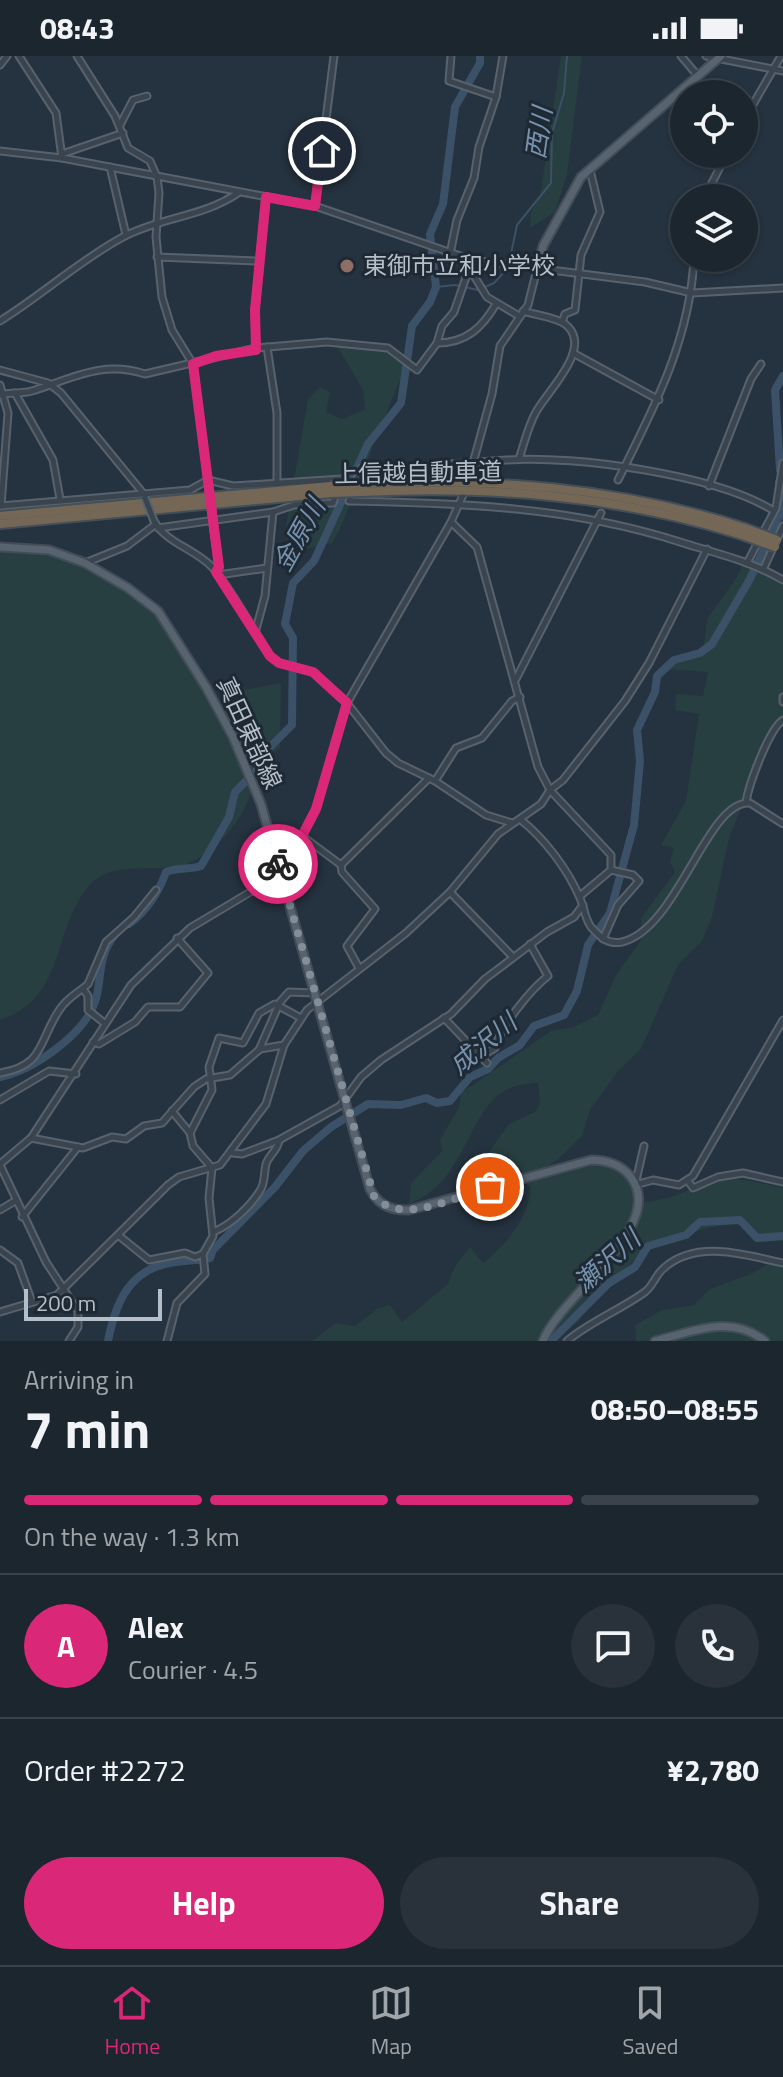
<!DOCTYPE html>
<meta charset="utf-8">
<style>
body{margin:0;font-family:"Titillium Web","Noto Sans JP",sans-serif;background:#29323b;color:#f1f3f6;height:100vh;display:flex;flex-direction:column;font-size:30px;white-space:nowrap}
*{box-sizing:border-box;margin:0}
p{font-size:26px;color:#a0a5aa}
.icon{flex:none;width:44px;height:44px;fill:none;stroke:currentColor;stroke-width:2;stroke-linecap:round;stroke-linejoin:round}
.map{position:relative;height:1285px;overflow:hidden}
.sheet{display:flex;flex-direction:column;background:#1c262f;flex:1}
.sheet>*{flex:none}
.buttons{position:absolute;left:670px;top:24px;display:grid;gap:16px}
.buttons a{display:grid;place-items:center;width:88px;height:88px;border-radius:50%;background:#1c262f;box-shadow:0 2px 6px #0004,0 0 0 2px #3a434b;font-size:40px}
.scale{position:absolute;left:24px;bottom:20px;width:138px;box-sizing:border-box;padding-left:8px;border:4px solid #b5bfca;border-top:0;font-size:22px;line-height:28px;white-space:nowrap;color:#b5bfca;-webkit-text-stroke:6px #1e2934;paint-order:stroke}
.pin{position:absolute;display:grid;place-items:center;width:68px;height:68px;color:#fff;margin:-34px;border:4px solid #fff;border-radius:50%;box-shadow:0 2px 8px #0007}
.courier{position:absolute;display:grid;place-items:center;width:80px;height:80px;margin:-40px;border:6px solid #db2777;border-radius:50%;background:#fff;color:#222;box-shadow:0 2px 10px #0007}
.headline em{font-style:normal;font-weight:700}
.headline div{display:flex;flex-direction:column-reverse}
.headline{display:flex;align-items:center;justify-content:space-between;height:136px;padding:0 24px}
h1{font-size:52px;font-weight:700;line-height:60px}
.bar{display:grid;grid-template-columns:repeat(4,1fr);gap:12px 8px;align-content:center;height:96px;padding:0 24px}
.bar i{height:10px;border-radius:6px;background:#3a434b}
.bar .active{background:#db2777}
.bar p{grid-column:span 4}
.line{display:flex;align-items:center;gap:20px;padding:0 24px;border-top:2px solid #3a434b}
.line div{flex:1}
.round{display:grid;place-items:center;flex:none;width:84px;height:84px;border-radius:42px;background:#29323b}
.primary-button{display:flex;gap:16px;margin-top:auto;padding:16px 24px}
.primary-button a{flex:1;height:92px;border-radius:48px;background:#db2777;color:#fff;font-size:32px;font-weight:700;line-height:92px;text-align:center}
.primary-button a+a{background:#29323b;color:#f1f3f6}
.status{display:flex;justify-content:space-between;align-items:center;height:56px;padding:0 40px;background:#1c262f;direction:ltr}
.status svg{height:22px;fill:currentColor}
.dock{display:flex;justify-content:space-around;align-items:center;height:112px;border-top:2px solid #3a434b;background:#1c262f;font-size:22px;color:#a0a5aa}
.dock a{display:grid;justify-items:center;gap:4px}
.dock .active{color:#db2777}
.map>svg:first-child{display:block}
.green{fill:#273f40}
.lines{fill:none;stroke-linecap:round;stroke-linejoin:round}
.stream{stroke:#3b5168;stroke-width:2}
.river{stroke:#3b5168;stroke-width:8}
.minor-casing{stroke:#57626d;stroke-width:9}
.major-casing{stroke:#424d58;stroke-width:11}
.highway-casing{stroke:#444f5a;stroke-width:12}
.minor{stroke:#39444f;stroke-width:5}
.major{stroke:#57636f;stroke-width:7}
.highway{stroke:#756756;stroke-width:8}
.minor-bridge-casing{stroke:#57626d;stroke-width:9;stroke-linecap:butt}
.highway-bridge-casing{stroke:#444f5a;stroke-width:12;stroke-linecap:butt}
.minor-bridge{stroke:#39444f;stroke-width:5}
.highway-bridge{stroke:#756756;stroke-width:8}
.done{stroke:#838e99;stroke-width:8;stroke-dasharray:0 14.4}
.route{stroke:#db2777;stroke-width:10}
.education-dot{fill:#8d6e63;stroke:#1e2934;stroke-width:3}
.labels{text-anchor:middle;stroke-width:6;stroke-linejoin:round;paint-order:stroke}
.poi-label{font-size:24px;fill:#b5bfca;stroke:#1e2934;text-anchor:start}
.street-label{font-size:24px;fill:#b5bfca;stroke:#1e2934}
.water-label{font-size:26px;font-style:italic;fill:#7692ad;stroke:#1e2934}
</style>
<div class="status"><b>08:43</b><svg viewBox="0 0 49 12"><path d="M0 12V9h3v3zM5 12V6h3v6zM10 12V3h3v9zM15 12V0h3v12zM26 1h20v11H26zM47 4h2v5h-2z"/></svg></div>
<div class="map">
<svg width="783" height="1285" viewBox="0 0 783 1285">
<rect width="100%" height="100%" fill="#25323f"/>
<g class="green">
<polygon points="561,0 582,0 567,119 555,156 530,172 531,156 540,141"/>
<polygon points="336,288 399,294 404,304 403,316 339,475 332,487 306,493 286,483 285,476 308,343 320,331 330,336 326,356 342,363 365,353 363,334"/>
<path d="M0,491L62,498L148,546L215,646L242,645L243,634L281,627L280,692C249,715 260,717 247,747C238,769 214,795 193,805C162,821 113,800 88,831C51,876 67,942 0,964Z"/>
<path d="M749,494L767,516L783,524V664L766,693L729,782L712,861L702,885L678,909L641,993L618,1015L590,1054L582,1080L557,1104L537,1117C588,1106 616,1087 640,1146C669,1146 691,1131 719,1124C739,1120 763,1128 783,1132V1185L752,1183L739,1167L707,1172L649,1190L588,1250L580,1264L554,1285H312L336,1267L355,1270L377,1253L390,1249L402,1266L448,1228L455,1210L470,1191L483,1207C504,1191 532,1159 530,1131L516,1118L508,1099L485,1101L509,1068L535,1056L540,1048L538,1026C530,1028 521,1028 513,1031C466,1048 470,1125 409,1148L411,1127L442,1095L440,1084L459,1051L461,1037L551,975L574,971L598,959L616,919L641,884V862L675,816L670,806L674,792L661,789L686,745L699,658L675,654L676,638L703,640L708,616L664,613L698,596L704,589L707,563L737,521Z"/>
<polygon points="768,1208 783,1210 783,1285 636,1285 635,1269 662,1254 694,1249 710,1233 751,1218"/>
</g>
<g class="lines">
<polyline class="stream" points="436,231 455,229 478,234 494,227 508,212 517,169 551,127 552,77 564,37 567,0"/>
<g class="river">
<polyline points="780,414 775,334 783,320"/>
<polyline points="779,427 783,446"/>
<path d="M129,868C146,856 159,836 166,816C179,811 189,814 201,810L229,761L235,736L258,713L261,700L292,669L293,582L285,568L293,527L314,505L368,388L401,347L412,270L430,246L436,231L430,178L443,148L455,51L480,7V0"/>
<path d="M0,1021C33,1014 86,978 96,943C102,919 98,899 115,879"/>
<path d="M108,1285C115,1250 127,1217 165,1208C179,1204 195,1205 210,1202L213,1194L275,1131L303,1095L331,1071L368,1048L401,1049L426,1042L437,1047L450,1045L470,1021L488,1013L498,1002L520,989L534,970L564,959L577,935L588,889L610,857L634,769L640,705L637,674L655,636L657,620L674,604L700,597L712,588L750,523L783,452"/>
<polyline points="551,1285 609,1227 635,1211 648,1190 686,1179 700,1166 740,1164 757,1182 783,1180"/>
</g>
<defs>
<g id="minor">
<polyline points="19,0 56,57 62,102"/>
<polyline points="77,0 115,60 128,92 150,105 157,121 159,137 156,181 162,241 172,274 193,308 209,434"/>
<polyline points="451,0 449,25 496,41"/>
<polyline points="681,0 698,20"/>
<polyline points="706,0 783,15"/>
<polyline points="0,9 7,0"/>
<polyline points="744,64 781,0"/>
<polyline points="120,69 133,44 147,40"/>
<polyline points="0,95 62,102 315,150 472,204 645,226 692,237 783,232"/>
<polyline points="62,98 123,77"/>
<polyline points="110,111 126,179"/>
<polyline points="704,142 727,98"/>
<polyline points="315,150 334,0"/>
<polyline points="450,198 457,164 474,122 479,91 496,41 503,0"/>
<polyline points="157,201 259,205"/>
<polyline points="471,215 487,241 519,260"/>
<path d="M0,265C42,239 80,204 123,181C161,161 203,161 238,137"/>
<polyline points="562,266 565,258 575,254 581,199 600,156 590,114"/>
<path d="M437,287C466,287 482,272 496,248"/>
<polyline points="256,291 255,254 266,141"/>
<polyline points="267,291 277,357 277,428"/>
<polyline points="573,297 659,344"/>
<polyline points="0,314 48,327 61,337 143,437"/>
<polyline points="0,329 8,357 1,450"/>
<polyline points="15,337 53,404 60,443"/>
<path d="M0,339C10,336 22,338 32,335C71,323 102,304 145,318L256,292L327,286L388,292L417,314L437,287L442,270L454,256L472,204"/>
<path d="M519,403C524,388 528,370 536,356C547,335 595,291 565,268C555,261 535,259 523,255"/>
<polyline points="470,418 492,338 500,290 528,249 537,213"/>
<path d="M618,424C654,352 690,284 694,202"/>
<polyline points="709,430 751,323 761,308"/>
<polyline points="0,450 190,434 208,424 233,430 342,423 340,428"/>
<path d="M774,455C717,419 576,399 507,404C458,407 411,412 361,412L349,445C463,447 571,451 680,486C715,497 751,505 783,524"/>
<polyline points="212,461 219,511 216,516"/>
<path d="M154,465C166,487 195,493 212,511C229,529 255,577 270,600L279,607L313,616L347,647L386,697L398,707L435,725L486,759L512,767"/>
<polyline points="451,466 477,491 538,711 550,734 611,799 611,814 580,840"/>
<polyline points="158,472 273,456 294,449 333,447 336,438"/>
<polyline points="85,507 127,490 156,468"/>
<polyline points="747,507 776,452 783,407"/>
<polyline points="763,514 783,470"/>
<polyline points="218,519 267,512"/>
<polyline points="255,577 265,540 273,456"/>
<polyline points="516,623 601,457"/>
<polyline points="783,641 783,646"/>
<polyline points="435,725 456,692 482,682 512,645 520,641"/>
<path d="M746,746C749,728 769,673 783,664"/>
<path d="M521,764C545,783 568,814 580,842C584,851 585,863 591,871C600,881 608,889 622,886C678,873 707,743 750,747L783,768"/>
<polyline points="302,780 341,809 429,722"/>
<polyline points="341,809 342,816 375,853 347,890 359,912"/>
<polyline points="450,836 513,901"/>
<polyline points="603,883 618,849 639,825 633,819 611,814"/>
<polyline points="83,933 88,940 88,954 103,966"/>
<polyline points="444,962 487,1007"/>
<polyline points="93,986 99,988 135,966 148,951 180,951 208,917 177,882"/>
<polyline points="259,994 280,946 289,936 314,937"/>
<path d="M481,1000L495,992C500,971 531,933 548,920L530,888"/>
<path d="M0,1017C45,1010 38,985 60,953C68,941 78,937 88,928L106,886L134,861L156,834"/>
<polyline points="0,1044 49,1015 76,1018"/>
<polyline points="190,1077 212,1034 209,1011 219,982 243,987 259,957 275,948 301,962"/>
<polyline points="31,1082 83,1092 112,1081 126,1083 144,1070 162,1067 194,1031 206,1023 230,1019 260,993 284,989"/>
<polyline points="644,1090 635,1129 653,1124 679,1129 693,1120 783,964"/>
<polyline points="233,1097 242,1098 279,1084 340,1050 361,1021 381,1004 451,958 485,923 547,876 574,861 583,849"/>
<polyline points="0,1108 31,1082 131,929 190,872 252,835 302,780 316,753 347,647 451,466 463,439"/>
<polyline points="0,1109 46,1206 78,1255 78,1271 69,1285"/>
<polyline points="688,1125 693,1132 718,1121 743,1117 783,1126"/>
<polyline points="0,1154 15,1145"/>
<polyline points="22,1161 78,1091"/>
<path d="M213,1176C231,1169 251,1150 261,1133C265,1126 264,1116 266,1108C269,1099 277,1095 279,1085"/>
<polyline points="118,1179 149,1204 185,1197 195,1201 203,1198"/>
<polyline points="0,1194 18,1207 32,1246"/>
<polyline points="0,1256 57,1239 168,1129 179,1121 220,1109 266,1048 284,989 307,954 406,877 450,836 498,778 541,748 550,734 563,724 625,645 649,607 707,493"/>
<polyline points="167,1285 177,1247 205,1218 203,1198 213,1180 209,1142 212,1112 193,1090 190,1077 172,1055"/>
<path d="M567,1285C591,1265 620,1254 645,1236C653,1230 656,1218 664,1212C697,1183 745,1199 783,1207"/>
</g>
<g id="major">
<polyline points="537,213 543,190 581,121 721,0"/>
<path d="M0,491L49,494L85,507L128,532L158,555L206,631L233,681L261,748L370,1133C378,1149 391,1155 409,1154L591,1104C605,1104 620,1108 630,1120C670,1169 559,1241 543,1285"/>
<path d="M655,1285C694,1275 731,1258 765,1285"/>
</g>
<g id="highway">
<path d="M362,428C493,422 619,431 745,472"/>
<path d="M360,436C491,430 617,439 742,479"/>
<polyline points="0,460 331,430"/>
<polyline points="0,468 331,437"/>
</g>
</defs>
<use href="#minor" class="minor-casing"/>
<use href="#major" class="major-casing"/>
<use href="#highway" class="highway-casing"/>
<use href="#minor" class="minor"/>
<use href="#major" class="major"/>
<use href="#highway" class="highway"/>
<defs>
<g id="minor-bridge">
<polyline points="209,434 212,460"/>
<polyline points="145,442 154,465"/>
</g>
<g id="highway-bridge">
<polyline points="331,430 362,428"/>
<polyline points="331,437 360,436"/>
<polyline points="745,472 777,484"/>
<polyline points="742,479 775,491"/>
</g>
</defs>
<use href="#minor-bridge" class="minor-bridge-casing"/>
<use href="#highway-bridge" class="highway-bridge-casing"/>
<use href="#minor-bridge" class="minor-bridge"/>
<use href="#highway-bridge" class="highway-bridge"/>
</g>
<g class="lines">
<path class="done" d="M278,808L374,1140C401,1171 457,1140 490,1131"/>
<polyline class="route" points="278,808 302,780 316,753 347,647 313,616 279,607 270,600 216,516 219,511 193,308 216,300 256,294 255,254 266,141 315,150 322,95"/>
</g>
<circle class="education-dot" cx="347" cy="210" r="8"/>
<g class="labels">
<g class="poi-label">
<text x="363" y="218">東御市立和小学校</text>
</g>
<g class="street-label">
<text transform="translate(418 417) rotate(-1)" y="8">上信越自動車道</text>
<text transform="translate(249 677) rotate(65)" y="8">真田東部線</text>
</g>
<g class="water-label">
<text transform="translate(539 77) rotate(-82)" y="9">西川</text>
<text transform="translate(299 479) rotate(-61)" y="9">金原川</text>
<text transform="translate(483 988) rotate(-40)" y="9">成沢川</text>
<text transform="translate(607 1205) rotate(-42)" y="9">瀬沢川</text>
</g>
</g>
</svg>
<div class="buttons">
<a><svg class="icon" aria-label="locate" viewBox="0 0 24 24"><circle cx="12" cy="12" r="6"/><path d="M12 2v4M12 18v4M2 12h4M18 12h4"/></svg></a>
<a><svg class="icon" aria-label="layers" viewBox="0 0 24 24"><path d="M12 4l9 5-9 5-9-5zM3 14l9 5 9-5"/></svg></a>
</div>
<div class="scale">200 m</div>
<div class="pin" style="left:490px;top:1131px;background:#ea580c"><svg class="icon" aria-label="bag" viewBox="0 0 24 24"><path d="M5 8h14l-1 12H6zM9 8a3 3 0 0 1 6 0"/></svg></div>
<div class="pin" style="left:322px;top:95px;background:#1f2937"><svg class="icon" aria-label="home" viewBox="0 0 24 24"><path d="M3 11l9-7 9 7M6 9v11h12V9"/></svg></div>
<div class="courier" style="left:278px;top:808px"><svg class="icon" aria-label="bike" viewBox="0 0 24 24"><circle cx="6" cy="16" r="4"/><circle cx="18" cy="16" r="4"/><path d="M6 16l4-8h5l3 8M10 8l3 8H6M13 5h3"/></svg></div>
</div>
<section class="sheet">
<div class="headline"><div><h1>7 min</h1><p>Arriving in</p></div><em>08:50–08:55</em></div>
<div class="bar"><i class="active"></i><i class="active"></i><i class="active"></i><i></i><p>On the way · 1.3 km</p></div>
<div class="line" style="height:144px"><b class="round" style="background:#db2777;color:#fff">A</b><div><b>Alex</b><p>Courier · 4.5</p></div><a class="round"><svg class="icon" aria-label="chat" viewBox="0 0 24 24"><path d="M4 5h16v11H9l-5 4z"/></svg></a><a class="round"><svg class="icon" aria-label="phone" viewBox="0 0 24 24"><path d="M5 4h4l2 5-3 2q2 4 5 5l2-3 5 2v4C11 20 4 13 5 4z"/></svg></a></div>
<div class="line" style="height:104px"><div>Order #2272</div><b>¥2,780</b></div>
<div class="primary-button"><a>Help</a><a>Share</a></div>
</section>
<nav class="dock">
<a class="active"><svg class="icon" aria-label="home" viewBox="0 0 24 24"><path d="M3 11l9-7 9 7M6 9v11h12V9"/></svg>Home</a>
<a><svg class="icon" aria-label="map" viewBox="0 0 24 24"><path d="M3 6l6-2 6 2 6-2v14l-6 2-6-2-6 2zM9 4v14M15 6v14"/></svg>Map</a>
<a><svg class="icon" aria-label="saved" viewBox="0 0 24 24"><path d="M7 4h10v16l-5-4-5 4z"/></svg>Saved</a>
</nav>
